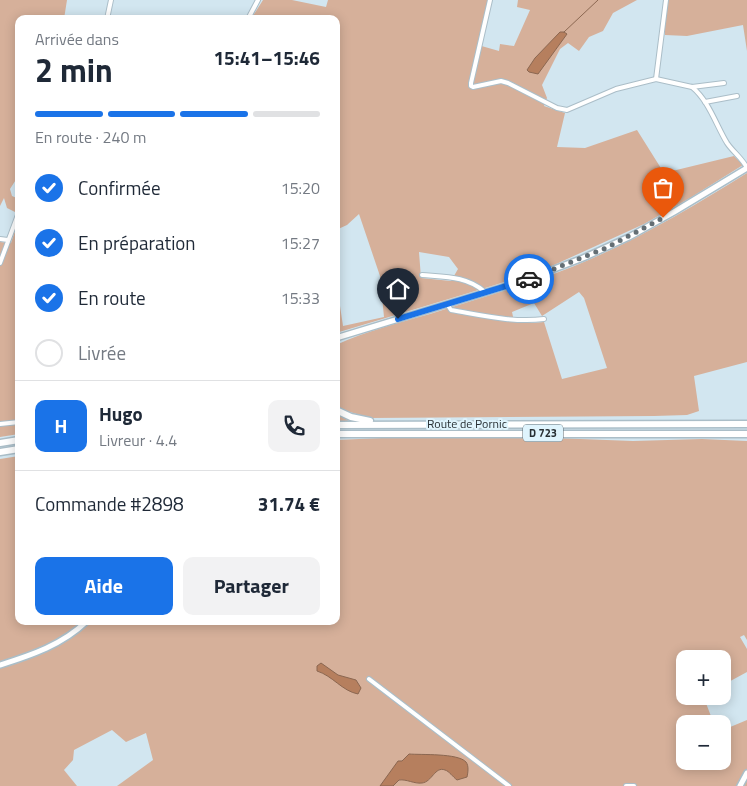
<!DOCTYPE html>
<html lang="fr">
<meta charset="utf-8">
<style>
body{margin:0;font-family:"Titillium Web",sans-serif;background:#f2f2f3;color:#1f2937;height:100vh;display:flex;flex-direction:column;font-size:19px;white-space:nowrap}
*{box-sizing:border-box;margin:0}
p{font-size:16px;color:#747a83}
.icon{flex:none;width:28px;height:28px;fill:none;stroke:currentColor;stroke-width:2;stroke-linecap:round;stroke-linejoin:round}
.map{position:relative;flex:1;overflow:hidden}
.sheet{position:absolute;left:15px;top:15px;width:325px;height:610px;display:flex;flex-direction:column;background:#fff;border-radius:10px;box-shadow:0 2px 12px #0003}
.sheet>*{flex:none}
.tools{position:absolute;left:676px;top:650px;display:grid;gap:10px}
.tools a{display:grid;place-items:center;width:55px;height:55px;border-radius:10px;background:#fff;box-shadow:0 2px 12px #0003;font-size:25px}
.pin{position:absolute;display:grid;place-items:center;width:42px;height:42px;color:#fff;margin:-51px -21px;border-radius:50% 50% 50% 0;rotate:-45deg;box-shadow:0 0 5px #0007}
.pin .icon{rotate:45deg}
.courier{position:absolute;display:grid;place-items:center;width:50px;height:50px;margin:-25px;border:4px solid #1a73e8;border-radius:50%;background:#fff;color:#222;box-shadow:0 1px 6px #0007}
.summary em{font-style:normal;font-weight:700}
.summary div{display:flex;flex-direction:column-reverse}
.summary{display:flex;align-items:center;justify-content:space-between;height:85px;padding:0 20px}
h1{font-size:32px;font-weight:700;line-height:38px}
.bar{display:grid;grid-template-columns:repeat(4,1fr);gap:8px 5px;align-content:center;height:60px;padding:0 20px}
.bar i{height:6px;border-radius:4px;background:#e0e1e3}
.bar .current{background:#1a73e8}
.bar p{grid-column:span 4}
.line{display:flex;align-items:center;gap:12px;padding:0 20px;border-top:1px solid #e0e1e3}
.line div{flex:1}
.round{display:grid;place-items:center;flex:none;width:52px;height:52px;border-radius:10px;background:#f2f2f3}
ol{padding:0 20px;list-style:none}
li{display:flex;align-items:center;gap:15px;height:55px}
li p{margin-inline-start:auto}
li .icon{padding:5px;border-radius:50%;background:#1a73e8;color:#fff;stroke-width:4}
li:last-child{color:#747a83}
li i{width:28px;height:28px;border:2px solid #e0e1e3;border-radius:50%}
.button{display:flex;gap:10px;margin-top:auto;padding:10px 20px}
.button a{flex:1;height:58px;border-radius:10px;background:#1a73e8;color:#fff;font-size:20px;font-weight:700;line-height:58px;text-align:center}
.button a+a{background:#f2f2f3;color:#1f2937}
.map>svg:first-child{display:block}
.green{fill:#d6b09a;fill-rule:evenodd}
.water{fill:#b67f5e;stroke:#8b6751}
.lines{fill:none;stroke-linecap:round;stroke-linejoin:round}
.stream{stroke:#8b6751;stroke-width:1}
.street-casing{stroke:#abbec8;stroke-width:6}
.secondary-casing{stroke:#abbec8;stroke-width:8}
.highway-casing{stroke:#abbec8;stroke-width:9}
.street{stroke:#fff;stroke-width:4}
.secondary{stroke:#fff;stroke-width:5}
.highway{stroke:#fff;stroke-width:6}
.done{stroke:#646f75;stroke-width:5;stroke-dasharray:0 9}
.route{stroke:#1a73e8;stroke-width:6}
.labels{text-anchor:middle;stroke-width:4;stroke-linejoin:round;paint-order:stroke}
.shield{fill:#dff4fd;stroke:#5f6a70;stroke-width:1}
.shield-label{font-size:11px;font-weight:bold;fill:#282f33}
.street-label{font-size:12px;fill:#282f33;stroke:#dff4fd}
</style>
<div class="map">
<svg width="747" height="786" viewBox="0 0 747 786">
<rect width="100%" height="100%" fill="#d2e6f0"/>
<g class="green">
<polygon points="0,0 67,0 64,19 19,19 19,179 17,178 10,189 12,196 19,199 15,212 7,208 4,198 0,206"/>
<path d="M263,0H292L326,7L328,0H489L478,45L499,51L500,44L514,46L530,10L517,7L518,0H637L613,13L603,31L589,37L579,51L568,43L560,49L542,85L547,98L544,106L565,113L557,147L585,148L637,130L664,173L734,156L743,165L690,198L644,224L554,265L495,285L336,333V279L343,326L384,317L380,276L359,214L347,225L336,230V19H251ZM419,252L449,257L458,269L451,281L421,278Z"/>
<polygon points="664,0 747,0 747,51 743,25 687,36 665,35"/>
<path d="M747,173V362L694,376L699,411L687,415L654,416L370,418L343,410L341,416L349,421H336V345C366,331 398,323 430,314C468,302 507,290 545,277C617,252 683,213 747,173ZM579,292L584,298L607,368L562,379L544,322L532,323L514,321L512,312L534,303L542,316Z"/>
<polygon points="19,219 19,434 0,437 0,242 11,243"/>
<polygon points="405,437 554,438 633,441 702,439 747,441 747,640 744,635 740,637 747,649 747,672 723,685 722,659 685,659 685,696 706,696 704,698 714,724 685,724 685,761 722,761 723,730 747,720 747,786 117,786 153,760 146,733 126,742 112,730 74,750 73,760 64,770 77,786 0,786 0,459 19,456 19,621 336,621 336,440"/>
</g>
<g class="water">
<polygon points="560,32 564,32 567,34 538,74 529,72 527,70 535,58"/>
<path d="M321,663L338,675L356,680L361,688L358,694C342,691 333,676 317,671V666Z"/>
<path d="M409,754C421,755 458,753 466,762C469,766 468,772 467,777L457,780C453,777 449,771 445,770C435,766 432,782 422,783C414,784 407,779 399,780L393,786H380L398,761H402Z"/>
</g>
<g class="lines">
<polyline class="stream" points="564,32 598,0"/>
<defs>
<g id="street">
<polyline points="490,0 471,83 471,86 473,87 501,81 508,83 557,108 567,110 616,89 656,79 692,87 724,83"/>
<polyline points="107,19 111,0"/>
<polyline points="248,19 258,0"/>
<polyline points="656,79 666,0"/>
<path d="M692,87C709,101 716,125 727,143C733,152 742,158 747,168"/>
<polyline points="705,102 737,96"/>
<polyline points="0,239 8,240"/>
<polyline points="0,263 19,212"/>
<path d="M422,275C445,277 467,276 485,292"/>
<path d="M447,304L451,310C481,315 513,323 544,319"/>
<polyline points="0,424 19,422"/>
<polyline points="369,679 509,786"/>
<polyline points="626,786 634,786"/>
</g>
<g id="secondary">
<polyline points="336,338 520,282 583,258 629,237 674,212 747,168"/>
<path d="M0,665C32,655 62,645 87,621"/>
<polyline points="740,786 747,773"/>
</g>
<g id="highway">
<polyline points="336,410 351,417 370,421"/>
<polyline points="336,425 747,424"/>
<polyline points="336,434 747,434"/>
<polyline points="0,443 19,440"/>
<polyline points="0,452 19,449"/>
</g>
</defs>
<use href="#street" class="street-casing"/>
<use href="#secondary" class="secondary-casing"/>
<use href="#highway" class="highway-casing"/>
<use href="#street" class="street"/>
<use href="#secondary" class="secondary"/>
<use href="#highway" class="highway"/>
</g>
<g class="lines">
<polyline class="done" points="529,279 606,248 663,218"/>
<polyline class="route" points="398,319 529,279"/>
</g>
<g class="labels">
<rect class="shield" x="523" y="424.5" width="40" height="17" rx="4"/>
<g class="shield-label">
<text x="543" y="437">D 723</text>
</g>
<g class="street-label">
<text x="467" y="428">Route de Pornic</text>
</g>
</g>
</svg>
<div class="tools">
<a>+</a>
<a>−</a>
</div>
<div class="pin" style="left:663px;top:218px;background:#ea580c"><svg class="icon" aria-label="bag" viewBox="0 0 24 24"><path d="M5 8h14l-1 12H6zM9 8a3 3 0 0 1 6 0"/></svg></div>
<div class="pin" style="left:398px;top:319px;background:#1f2937"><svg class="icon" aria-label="home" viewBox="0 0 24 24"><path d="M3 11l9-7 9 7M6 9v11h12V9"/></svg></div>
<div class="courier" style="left:529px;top:279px"><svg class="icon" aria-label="car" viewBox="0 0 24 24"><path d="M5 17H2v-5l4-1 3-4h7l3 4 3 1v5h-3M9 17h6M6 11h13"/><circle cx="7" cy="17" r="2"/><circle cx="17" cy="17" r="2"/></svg></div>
<section class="sheet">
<div class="summary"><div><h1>2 min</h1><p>Arrivée dans</p></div><em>15:41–15:46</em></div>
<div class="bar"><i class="current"></i><i class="current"></i><i class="current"></i><i></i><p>En route · 240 m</p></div>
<ol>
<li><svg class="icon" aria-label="check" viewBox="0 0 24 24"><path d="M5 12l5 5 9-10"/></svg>Confirmée<p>15:20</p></li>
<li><svg class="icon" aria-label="check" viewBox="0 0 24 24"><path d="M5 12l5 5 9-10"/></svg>En préparation<p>15:27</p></li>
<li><svg class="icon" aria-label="check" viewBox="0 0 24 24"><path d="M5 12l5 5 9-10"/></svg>En route<p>15:33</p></li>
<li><i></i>Livrée</li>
</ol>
<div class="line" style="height:90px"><b class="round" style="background:#1a73e8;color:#fff">H</b><div><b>Hugo</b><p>Livreur · 4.4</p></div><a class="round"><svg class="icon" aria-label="phone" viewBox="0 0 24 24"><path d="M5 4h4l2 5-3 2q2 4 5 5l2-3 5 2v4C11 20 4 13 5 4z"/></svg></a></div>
<div class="line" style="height:65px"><div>Commande #2898</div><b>31.74 €</b></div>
<div class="button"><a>Aide</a><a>Partager</a></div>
</section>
</div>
